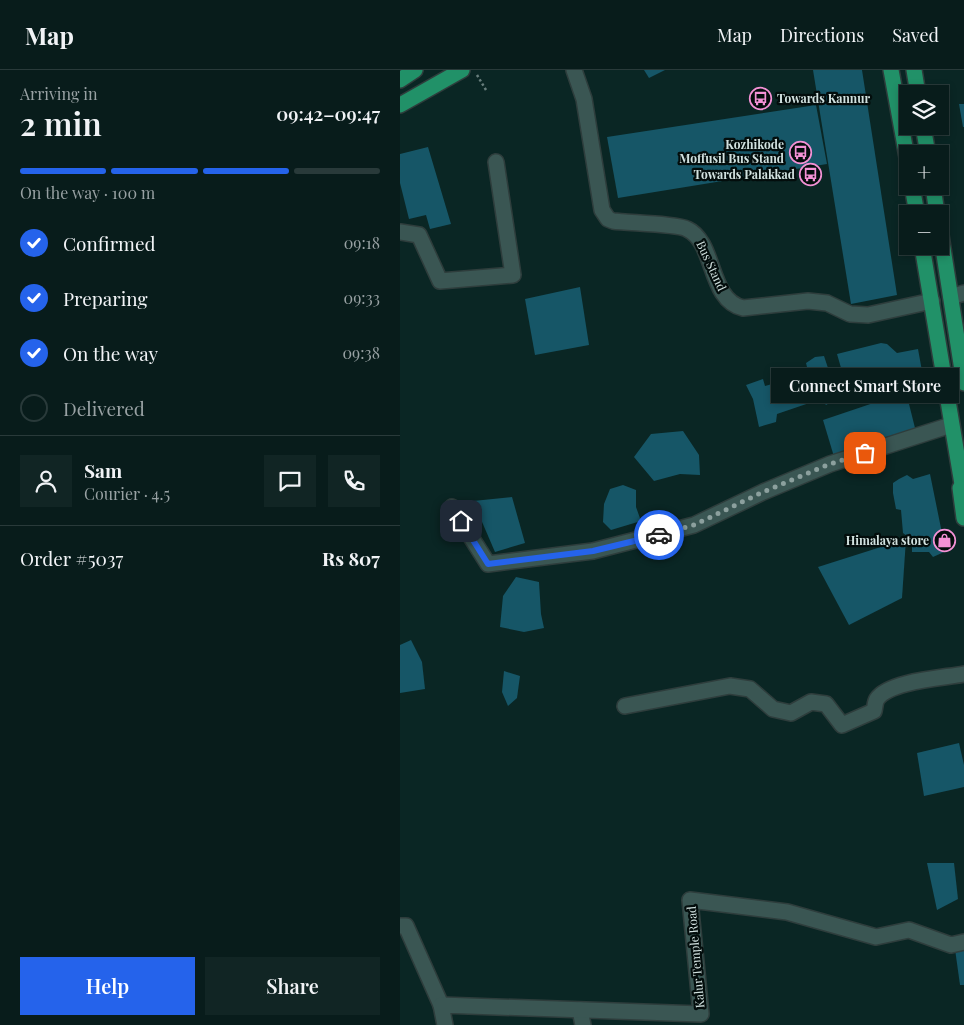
<!DOCTYPE html>
<meta charset="utf-8">
<style>
body{margin:0;font-family:"Playfair Display",serif;background:#112524;color:#f1f3f6;height:100vh;display:flex;flex-direction:column;font-size:19px;white-space:nowrap}
*{box-sizing:border-box;margin:0}
p{font-size:16px;color:#98a1a3}
.icon{flex:none;width:28px;height:28px;fill:none;stroke:currentColor;stroke-width:2;stroke-linecap:round;stroke-linejoin:round}
.map{position:relative;flex:1;overflow:hidden}
.panel{display:flex;flex-direction:column;background:#081c1b;width:400px}
.panel>*{flex:none}
.buttons{position:absolute;left:499px;top:15px;display:grid;gap:10px}
.buttons a{display:grid;place-items:center;width:50px;height:50px;border-radius:0px;background:#081c1b;box-shadow:0 2px 8px #0003,0 0 0 1px #293a3a;font-size:25px}
.pin{position:absolute;display:grid;place-items:center;width:42px;height:42px;color:#fff;margin:-21px;border-radius:10px;box-shadow:0 2px 8px #0006}
.courier{position:absolute;display:grid;place-items:center;width:50px;height:50px;margin:-25px;border:4px solid #2563eb;border-radius:50%;background:#fff;color:#222;box-shadow:0 1px 6px #0007}
.bubble{position:absolute;height:35px;border-radius:0px;background:#081c1b;box-shadow:0 2px 8px #0003,0 0 0 1px #293a3a;font-size:16px;font-weight:600;line-height:35px;text-align:center}
.summary em{font-style:normal;font-weight:600}
.summary div{display:flex;flex-direction:column-reverse}
.summary{display:flex;align-items:center;justify-content:space-between;height:85px;padding:0 20px}
h1{font-size:32px;font-weight:600;line-height:38px}
.bar{display:grid;grid-template-columns:repeat(4,1fr);gap:8px 5px;align-content:center;height:60px;padding:0 20px}
.bar i{height:6px;border-radius:4px;background:#293a3a}
.bar .selected{background:#2563eb}
.bar p{grid-column:span 4}
.line{display:flex;align-items:center;gap:12px;padding:0 20px;border-top:1px solid #293a3a}
.line div{flex:1}
.round{display:grid;place-items:center;flex:none;width:52px;height:52px;border-radius:0px;background:#112524}
ol{padding:0 20px;list-style:none}
li{display:flex;align-items:center;gap:15px;height:55px}
li p{margin-inline-start:auto}
li .icon{padding:5px;border-radius:50%;background:#2563eb;color:#fff;stroke-width:4}
li:last-child{color:#98a1a3}
li i{width:28px;height:28px;border:2px solid #293a3a;border-radius:50%}
.button{display:flex;gap:10px;margin-top:auto;padding:10px 20px}
.button a{flex:1;height:58px;border-radius:0px;background:#2563eb;color:#fff;font-size:20px;font-weight:600;line-height:58px;text-align:center}
.button a+a{background:#112524;color:#f1f3f6}
header{display:flex;align-items:center;gap:30px;box-sizing:border-box;height:70px;padding:0 25px;background:#081c1b;border-bottom:1px solid #293a3a}
header strong{font-size:24px}
nav{display:flex;gap:28px;margin-inline-start:auto;font-size:18px}
main{display:flex;flex:1;min-height:0}
.map>svg:first-child{display:block}
.building{fill:#165667}
.lines{fill:none;stroke-linecap:round;stroke-linejoin:round}
.minor-casing{stroke:#2e3d3c;stroke-width:18}
.major-casing{stroke:#2e3d3c;stroke-width:18}
.path{stroke:#687e7c;stroke-width:2.5;stroke-dasharray:2.5 2.5;stroke-linecap:butt}
.minor{stroke:#3a5653;stroke-width:15}
.major{stroke:#219168;stroke-width:15}
.done{stroke:#8ca09e;stroke-width:5;stroke-dasharray:0 9}
.route{stroke:#2563eb;stroke-width:6}
.labels{text-anchor:middle;stroke-width:4.5;stroke-linejoin:round;paint-order:stroke}
.poi-label{font-size:12px;font-weight:bold;fill:#d2e2e0;stroke:#030d0c;text-anchor:end}
.street-label{font-size:12px;fill:#d2e2e0;stroke:#030d0c}
</style>
<header>
<strong>Map</strong>
<nav><a>Map</a><a>Directions</a><a>Saved</a></nav>
</header>
<main>
<section class="panel">
<div class="summary"><div><h1>2 min</h1><p>Arriving in</p></div><em>09:42–09:47</em></div>
<div class="bar"><i class="selected"></i><i class="selected"></i><i class="selected"></i><i></i><p>On the way · 100 m</p></div>
<ol>
<li><svg class="icon" aria-label="check" viewBox="0 0 24 24"><path d="M5 12l5 5 9-10"/></svg>Confirmed<p>09:18</p></li>
<li><svg class="icon" aria-label="check" viewBox="0 0 24 24"><path d="M5 12l5 5 9-10"/></svg>Preparing<p>09:33</p></li>
<li><svg class="icon" aria-label="check" viewBox="0 0 24 24"><path d="M5 12l5 5 9-10"/></svg>On the way<p>09:38</p></li>
<li><i></i>Delivered</li>
</ol>
<div class="line" style="height:90px"><a class="round"><svg class="icon" aria-label="person" viewBox="0 0 24 24"><circle cx="12" cy="8" r="4"/><path d="M4 21q1-7 8-7t8 7"/></svg></a><div><b>Sam</b><p>Courier · 4.5</p></div><a class="round"><svg class="icon" aria-label="chat" viewBox="0 0 24 24"><path d="M4 5h16v11H9l-5 4z"/></svg></a><a class="round"><svg class="icon" aria-label="phone" viewBox="0 0 24 24"><path d="M5 4h4l2 5-3 2q2 4 5 5l2-3 5 2v4C11 20 4 13 5 4z"/></svg></a></div>
<div class="line" style="height:65px"><div>Order #5037</div><b>Rs 807</b></div>
<div class="button"><a>Help</a><a>Share</a></div>
</section>
<div class="map">
<svg width="564" height="955" viewBox="0 0 564 955">
<rect width="100%" height="100%" fill="#0a2624"/>
<g class="building">
<polygon points="244,0 265,0 249,8"/>
<polygon points="413,0 462,0 497,225 451,234"/>
<polygon points="559,34 564,34 564,57 563,57"/>
<polygon points="416,35 427,94 218,128 207,67"/>
<polygon points="28,77 51,154 30,159 26,145 9,149 0,113 0,84"/>
<polygon points="180,217 189,275 135,285 125,229"/>
<polygon points="481,273 487,274 497,283 518,279 522,301 496,310 494,317 450,329 437,284"/>
<polygon points="424,286 438,328 426,335 421,329 377,344 376,352 359,357 353,329 346,315 363,309 365,316 386,310 408,301 406,293 415,287"/>
<polygon points="506,322 516,362 435,390 423,350"/>
<polygon points="283,361 299,385 300,405 280,404 254,411 234,387 251,364"/>
<polygon points="530,404 544,473 544,482 533,487 529,482 512,482 512,470 503,463 501,440 496,439 493,423 493,413 499,409 507,405 513,409"/>
<polygon points="223,415 236,420 236,437 241,451 211,460 203,452 204,434 210,419"/>
<polygon points="112,427 125,473 95,482 73,431"/>
<polygon points="506,469 502,528 449,555 418,497"/>
<polygon points="116,507 139,512 141,544 144,558 124,562 100,557 103,526"/>
<polygon points="11,570 22,592 25,619 0,623 0,575"/>
<polygon points="104,601 120,606 117,628 108,636 102,622"/>
<polygon points="559,673 564,695 564,717 524,726 517,683"/>
<polygon points="527,793 554,793 558,829 537,840"/>
<polygon points="564,877 564,915 560,915 555,879"/>
</g>
<g class="lines">
<defs>
<g id="minor">
<path d="M174,0L184,29L202,140L208,149L213,151C227,153 278,154 287,159C316,172 308,230 343,238L408,231L427,233L450,244L468,245L532,231"/>
<polyline points="0,162 19,165 40,211 113,205 96,92"/>
<polyline points="551,227 564,223"/>
<polyline points="52,437 88,494 193,481 294,455 363,422 430,394 551,355"/>
<path d="M225,636L330,616L350,619L373,639L391,643L411,632L426,634L442,655L474,641C475,637 475,632 477,629C489,611 543,608 564,604"/>
<polyline points="0,856 6,856 41,935"/>
<polyline points="180,940 183,955"/>
<polyline points="45,955 41,935 301,944 290,830 387,842 476,867 509,860 551,875 564,872"/>
</g>
<g id="major">
<polyline points="491,0 508,93"/>
<polyline points="514,0 518,24"/>
<polyline points="0,10 15,0"/>
<polyline points="0,35 62,0"/>
<polyline points="523,56 528,84"/>
<polyline points="512,116 517,144"/>
<polyline points="533,116 537,144"/>
<polyline points="540,159 564,313"/>
<polyline points="522,176 564,426"/>
<polyline points="560,418 564,448"/>
</g>
</defs>
<use href="#minor" class="minor-casing"/>
<use href="#major" class="major-casing"/>
<polyline class="path" points="77,5 86,20"/>
<use href="#minor" class="minor"/>
<use href="#major" class="major"/>
</g>
<g class="lines">
<polyline class="done" points="259,465 294,455 363,422 430,394 465,383"/>
<polyline class="route" points="61,451 88,494 193,481 259,465"/>
</g>
<defs>
<symbol id="bus-ring" viewBox="-11 -11 22 22"><circle r="9.5" fill="#030d0c" stroke="#f391d5" stroke-width="1.5"/><path d="M-5-6H5V4H4V6H2V4H-2V6H-4V4H-5ZM-3.5-4V0h7V-4ZM-3.5 1.2v1.5H-2V1.2ZM2 1.2v1.5H3.5V1.2Z" fill="#f391d5"/></symbol>
<symbol id="shop-ring" viewBox="-11 -11 22 22"><circle r="9.5" fill="#030d0c" stroke="#f391d5" stroke-width="1.5"/><path d="M-5-2.5h2.3a2.7 3.5 0 0 1 5.4 0H5L5.5 6h-11ZM-1.5-2.5h3a1.5 2.3 0 0 0-3 0Z" fill="#f391d5"/></symbol>
</defs>
<g fill-rule="evenodd">
<use href="#bus-ring" x="348" y="16" width="25" height="25"/>
<use href="#bus-ring" x="388" y="70" width="25" height="25"/>
<use href="#bus-ring" x="398" y="92" width="25" height="25"/>
<use href="#shop-ring" x="532" y="458" width="25" height="25"/>
</g>
<g class="labels">
<g class="poi-label">
<text x="377" y="33" text-anchor="start">Towards Kannur</text>
<text x="384" y="79">Kozhikode<tspan x="384" dy="14">Moffusil Bus Stand</tspan></text>
<text x="395" y="109">Towards Palakkad</text>
<text x="529" y="475">Himalaya store</text>
</g>
<g class="street-label">
<text transform="translate(311 196) rotate(65)" y="4">Bus Stand</text>
<text transform="translate(296 887) rotate(-95)" y="4">Kalur Temple Road</text>
</g>
</g>
</svg>
<div class="buttons">
<a><svg class="icon" aria-label="layers" viewBox="0 0 24 24"><path d="M12 4l9 5-9 5-9-5zM3 14l9 5 9-5"/></svg></a>
<a>+</a>
<a>−</a>
</div>
<div class="pin" style="left:465px;top:383px;background:#ea580c"><svg class="icon" aria-label="bag" viewBox="0 0 24 24"><path d="M5 8h14l-1 12H6zM9 8a3 3 0 0 1 6 0"/></svg></div>
<div class="pin" style="left:61px;top:451px;background:#1f2937"><svg class="icon" aria-label="home" viewBox="0 0 24 24"><path d="M3 11l9-7 9 7M6 9v11h12V9"/></svg></div>
<div class="courier" style="left:259px;top:465px"><svg class="icon" aria-label="car" viewBox="0 0 24 24"><path d="M5 17H2v-5l4-1 3-4h7l3 4 3 1v5h-3M9 17h6M6 11h13"/><circle cx="7" cy="17" r="2"/><circle cx="17" cy="17" r="2"/></svg></div>
<div class="bubble" style="left:371px;top:298px;width:188px">Connect Smart Store</div>
</div>
</main>
